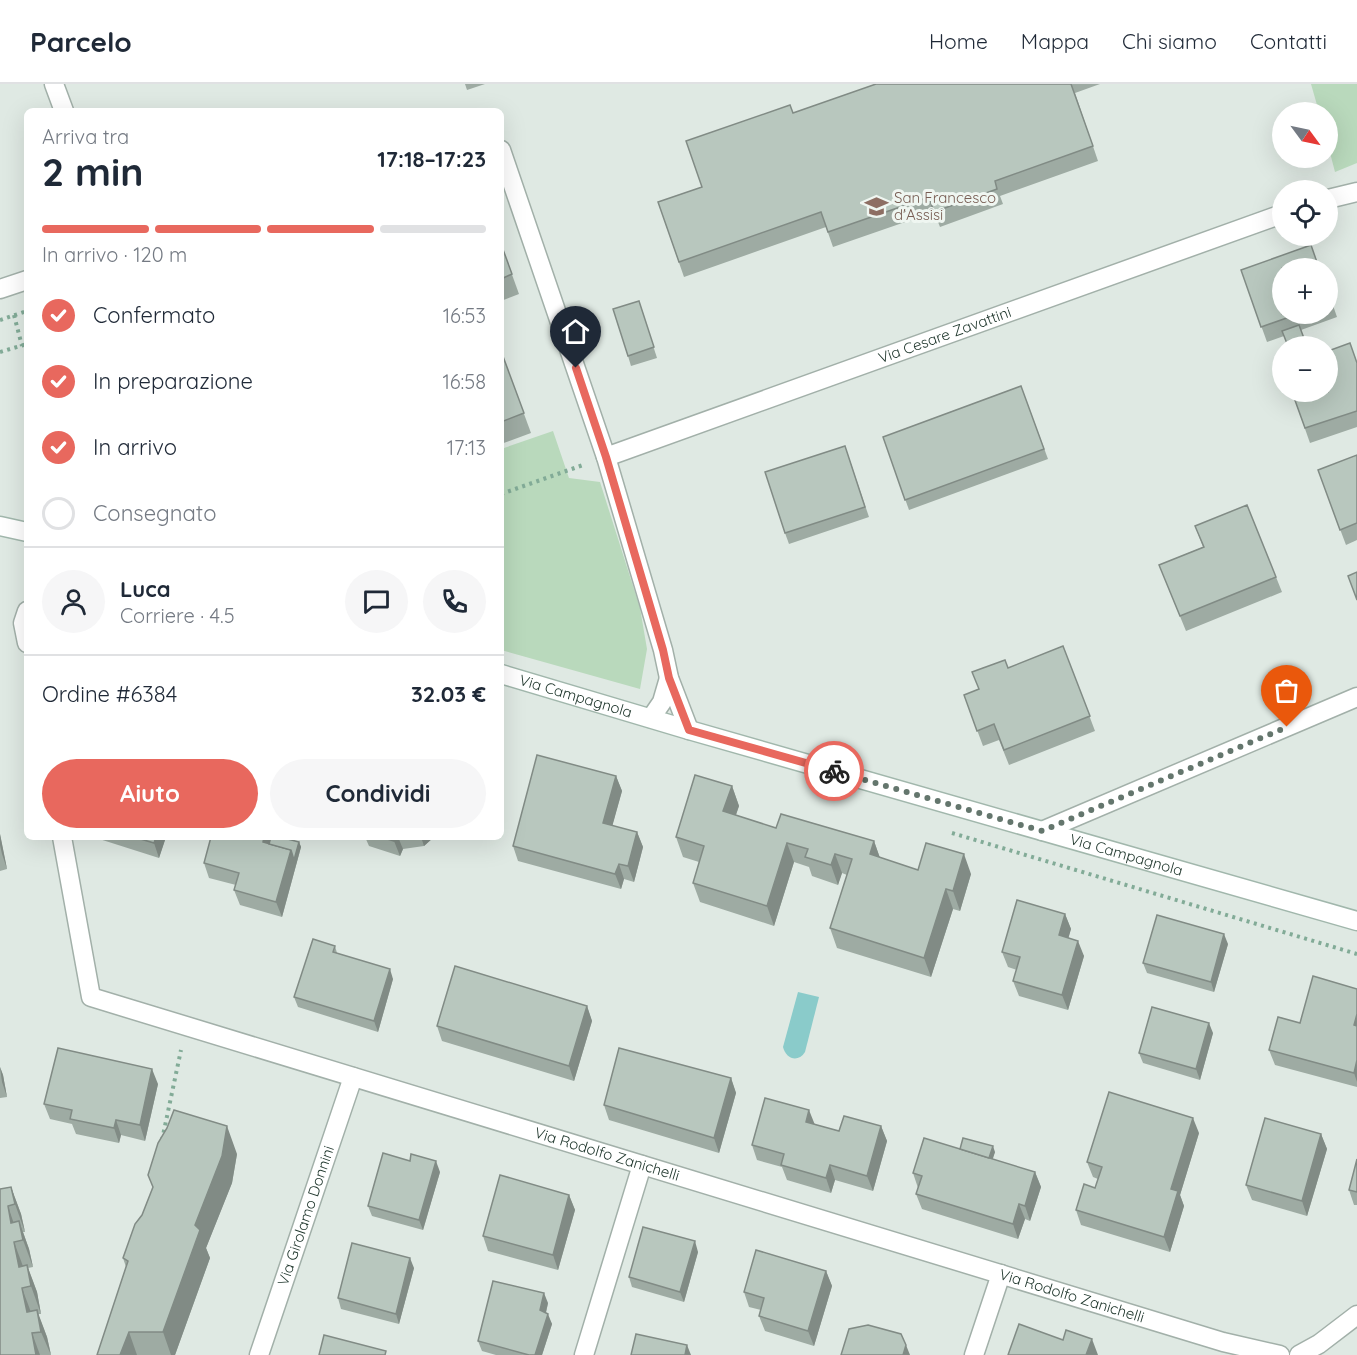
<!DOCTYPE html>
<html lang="it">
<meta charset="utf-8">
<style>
body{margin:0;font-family:Quicksand,sans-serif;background:#f6f6f7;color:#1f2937;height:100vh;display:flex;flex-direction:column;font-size:22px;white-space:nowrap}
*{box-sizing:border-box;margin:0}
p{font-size:20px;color:#747a83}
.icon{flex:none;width:33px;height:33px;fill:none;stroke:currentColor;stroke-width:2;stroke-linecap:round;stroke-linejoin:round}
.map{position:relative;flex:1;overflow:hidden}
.panel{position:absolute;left:24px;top:24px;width:480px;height:732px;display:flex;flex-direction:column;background:#fff;border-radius:9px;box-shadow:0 6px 24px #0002}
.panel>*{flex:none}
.needle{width:39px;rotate:123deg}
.controls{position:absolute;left:1272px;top:18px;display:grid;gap:12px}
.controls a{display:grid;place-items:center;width:66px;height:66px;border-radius:50%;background:#fff;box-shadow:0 6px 24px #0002;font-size:30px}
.pin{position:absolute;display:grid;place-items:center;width:51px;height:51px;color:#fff;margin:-62px -26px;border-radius:50% 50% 50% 0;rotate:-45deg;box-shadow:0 0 6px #0007}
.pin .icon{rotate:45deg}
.courier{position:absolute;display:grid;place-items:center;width:60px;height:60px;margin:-30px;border:4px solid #e8685e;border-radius:50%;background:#fff;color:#222;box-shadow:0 2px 8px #0007}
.head em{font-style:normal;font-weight:800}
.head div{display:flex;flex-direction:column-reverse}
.head{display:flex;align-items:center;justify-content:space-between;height:102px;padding:0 18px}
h1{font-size:39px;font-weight:800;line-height:45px}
.bar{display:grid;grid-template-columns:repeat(4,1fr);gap:9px 6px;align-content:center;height:72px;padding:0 18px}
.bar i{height:8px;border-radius:4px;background:#e0e1e3}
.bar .active{background:#e8685e}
.bar p{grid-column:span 4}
.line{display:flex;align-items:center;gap:15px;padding:0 18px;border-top:2px solid #e0e1e3}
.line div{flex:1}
.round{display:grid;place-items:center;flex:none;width:63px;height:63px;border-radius:32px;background:#f6f6f7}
ol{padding:0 18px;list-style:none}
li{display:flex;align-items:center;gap:18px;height:66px}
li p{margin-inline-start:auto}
li .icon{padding:6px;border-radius:50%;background:#e8685e;color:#fff;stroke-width:4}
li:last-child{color:#747a83}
li i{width:33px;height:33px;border:3px solid #e0e1e3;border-radius:50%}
.primary-button{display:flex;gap:12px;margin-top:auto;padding:12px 18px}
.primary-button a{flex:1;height:69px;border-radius:36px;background:#e8685e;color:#fff;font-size:24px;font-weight:800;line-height:69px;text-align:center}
.primary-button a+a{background:#f6f6f7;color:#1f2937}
header{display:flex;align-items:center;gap:36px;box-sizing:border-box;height:84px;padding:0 30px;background:#fff;border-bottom:2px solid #e0e1e3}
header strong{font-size:28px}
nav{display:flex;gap:33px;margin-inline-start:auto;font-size:21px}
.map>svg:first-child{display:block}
.green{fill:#b9d9bc}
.water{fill:#8acbca}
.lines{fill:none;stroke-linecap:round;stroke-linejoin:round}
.street-casing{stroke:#a2b0a9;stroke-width:21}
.secondary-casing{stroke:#a1b7ac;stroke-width:21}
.path{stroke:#82ab97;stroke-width:4;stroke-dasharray:3 4.5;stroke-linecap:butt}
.street{stroke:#fff;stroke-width:18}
.secondary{stroke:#fff;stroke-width:18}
.wall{fill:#9eaba3}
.shaded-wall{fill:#818b85}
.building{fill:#b8c7be;stroke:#818b85;stroke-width:1.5}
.done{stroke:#64766d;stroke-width:6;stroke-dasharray:0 10.8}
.route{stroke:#e8685e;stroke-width:8}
.labels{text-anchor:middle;stroke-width:6;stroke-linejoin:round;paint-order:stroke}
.education-label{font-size:15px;fill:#785e54;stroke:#eff6f1;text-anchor:start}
.street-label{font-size:15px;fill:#21382e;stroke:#eff6f1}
</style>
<header>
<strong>Parcelo</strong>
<nav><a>Home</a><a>Mappa</a><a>Chi siamo</a><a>Contatti</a></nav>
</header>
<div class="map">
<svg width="1357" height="1271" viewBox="0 0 1357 1271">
<rect width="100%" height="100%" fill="#dfe9e3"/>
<g class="green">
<polygon points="1311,0 1357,0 1357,79 1335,88 1328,61 1328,28 1319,28"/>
<polygon points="553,347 569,394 600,398 640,524 647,565 640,605 501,566 501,365"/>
</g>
<path class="water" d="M798,908L819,913L805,968C798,979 786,975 783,963Z"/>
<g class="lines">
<defs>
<g id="street">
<polyline points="54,0 64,27"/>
<polyline points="501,66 606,373 663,566 669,594 689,646"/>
<polyline points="1328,115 1357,108"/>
<polyline points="0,205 27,196"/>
<path id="s1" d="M606,373L1282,130"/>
<polyline points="27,527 23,539 27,559"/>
<polyline points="651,634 662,618 669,594"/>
<polyline points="1042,747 1357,613"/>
<path id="s2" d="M62,753L91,913L1223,1258L1280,1271"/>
<path id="s3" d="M259,1271L353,993"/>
<polyline points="584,1271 642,1081"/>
<polyline points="974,1271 1001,1190"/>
<polyline points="1299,1271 1319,1260 1357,1231"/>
</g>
<g id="secondary">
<polyline points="0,442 27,448"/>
<path id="s4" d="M501,590L689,646L1357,837"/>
</g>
</defs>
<use href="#street" class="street-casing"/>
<use href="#secondary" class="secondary-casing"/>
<g class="path">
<polyline points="14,231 22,262"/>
<polyline points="0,236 27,227"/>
<polyline points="0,268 27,260"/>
<polyline points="501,410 583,381"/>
<polyline points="952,749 1357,870"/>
<polyline points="162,1056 181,966"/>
</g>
<use href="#street" class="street"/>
<use href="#secondary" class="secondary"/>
</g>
<g class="wall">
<polygon points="465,0 485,0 467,6"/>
<polygon points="876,0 1100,0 1075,9 1098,77 1000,112 1003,120 940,143 934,128 833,163 826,143 684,193 658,118 702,103 793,29"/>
<polygon points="501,160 519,210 501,217"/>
<polygon points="1241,186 1282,230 1328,230 1328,207 1337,233 1301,246 1307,262 1288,262 1284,252 1267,258"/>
<polygon points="642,227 657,274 631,282 628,272"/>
<polygon points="501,267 531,349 501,360"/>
<polygon points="1357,278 1357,343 1310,359 1292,308"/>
<polygon points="1021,302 1048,375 909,426 883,353"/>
<polygon points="845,362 869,433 789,460 785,449"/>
<polygon points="1357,371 1357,456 1346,461 1318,386"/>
<polygon points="1195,442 1276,493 1282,508 1186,547 1159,481 1203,463"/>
<polygon points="1063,562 1095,647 1009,681 999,656 983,662 964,611 979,605 1008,584"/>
<polygon points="616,692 622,707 612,742 637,748 643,763 634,798 624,795 621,805 518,777 513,762"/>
<polygon points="732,702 739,722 736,731 776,744 874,757 880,774 918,786 971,790 960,827 953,825 931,893 837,864 830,844 847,791 842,789 838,801 812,792 809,783 794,778 774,842 700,818 693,799 699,778 683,773 676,753"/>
<polygon points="0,750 7,785 0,787"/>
<polygon points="93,753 166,753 159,774"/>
<polygon points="365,753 434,753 424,762 403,765 400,772 369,762"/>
<polygon points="299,758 301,763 282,833 240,821 234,806 236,801 209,794 204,779"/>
<polygon points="1065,830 1071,845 1068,854 1084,872 1068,926 1019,912 1013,897 1017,886 1008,883 1002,868"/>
<polygon points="1228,860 1214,908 1147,889 1143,879"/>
<polygon points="335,862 337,869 393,895 378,948 298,923 294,913"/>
<polygon points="1357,905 1357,1003 1275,981 1269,966 1300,939"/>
<polygon points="587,922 592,937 574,997 442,957 437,942"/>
<polygon points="1213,949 1200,996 1143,979 1139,969"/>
<polygon points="0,983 3,991 7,1013 0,1014"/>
<polygon points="731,994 736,1009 719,1069 609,1036 604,1021"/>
<polygon points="158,1000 145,1057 121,1051 119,1059 76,1050 72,1040 50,1035 44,1020"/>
<polygon points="815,1041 839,1047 881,1042 887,1057 873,1107 835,1096 831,1109 787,1096 782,1083 757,1076 752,1061"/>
<polygon points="1199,1049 1180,1111 1184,1122 1170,1168 1081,1141 1076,1126 1095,1104 1098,1095 1093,1093 1087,1078"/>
<polygon points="1321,1050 1327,1065 1307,1132 1252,1116 1246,1101"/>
<polygon points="960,1065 995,1068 992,1075 1035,1088 1041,1103 1030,1137 1025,1135 1018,1155 922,1125 916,1110 918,1104 913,1089"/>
<polygon points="237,1070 232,1099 206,1164 210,1174 175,1271 97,1271 126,1183 123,1174"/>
<polygon points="1357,1075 1357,1121 1354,1121 1349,1106"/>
<polygon points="440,1088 423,1146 372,1132 368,1122"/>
<polygon points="11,1103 21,1130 25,1148 23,1148 29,1165 33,1183 28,1184 37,1208 41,1230 38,1230 47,1253 51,1271 0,1271 0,1105"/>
<polygon points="569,1111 575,1126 558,1186 488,1167 483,1152"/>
<polygon points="698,1168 684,1218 632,1203 629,1193"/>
<polygon points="414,1184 399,1240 341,1225 338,1214"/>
<polygon points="826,1187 832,1202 814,1262 765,1247 759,1232 761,1226 749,1223 744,1208"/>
<polygon points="548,1219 546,1229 552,1240 542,1271 496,1271 482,1267 478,1257"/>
</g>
<g class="shaded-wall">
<polygon points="616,692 622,707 609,754 603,739"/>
<polygon points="732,702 739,722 730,747 723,727"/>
<polygon points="637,748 643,763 634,798 628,782"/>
<polygon points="0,750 7,785 2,770 0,761"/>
<polygon points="156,753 166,753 159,774 154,759"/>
<polygon points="264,753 272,753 270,769 263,758"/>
<polygon points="396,753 398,753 403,765 400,772 394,757"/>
<polygon points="421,753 434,753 424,762"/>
<polygon points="874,757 881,777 870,770"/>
<polygon points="299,758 301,763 282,833 276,818 291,766"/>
<polygon points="787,759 794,778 774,842 767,822"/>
<polygon points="835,770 842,789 838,801 831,781"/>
<polygon points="964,770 971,790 960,827 953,807"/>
<polygon points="619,780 624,795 621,805 615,790"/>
<polygon points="946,805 953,825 931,893 924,874"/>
<polygon points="1065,830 1071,845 1065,866 1059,851"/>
<polygon points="1224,850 1228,860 1214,908 1211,898"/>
<polygon points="1078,857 1084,872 1068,926 1062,911"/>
<polygon points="390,885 393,895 378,948 374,937"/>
<polygon points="587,922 592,937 574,997 569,982"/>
<polygon points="1357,930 1357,950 1354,941"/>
<polygon points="1209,939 1213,949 1200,996 1196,985"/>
<polygon points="1357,976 1357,998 1354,989"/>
<polygon points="0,983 3,991 7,1013 2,998"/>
<polygon points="152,985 158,1000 145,1057 140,1041"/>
<polygon points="731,994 736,1009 719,1069 714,1054"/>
<polygon points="809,1026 815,1041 806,1038"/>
<polygon points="1193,1034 1199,1049 1180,1111 1184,1122 1170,1168 1164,1153 1171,1105"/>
<polygon points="116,1036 121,1051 119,1059 114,1044"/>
<polygon points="227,1042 237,1070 232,1099 206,1164 210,1174 175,1271 171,1271 163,1248 195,1141"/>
<polygon points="881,1042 887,1057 873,1107 867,1092"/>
<polygon points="1321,1050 1327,1065 1307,1132 1302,1117"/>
<polygon points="993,1062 995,1068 989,1087 987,1082"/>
<polygon points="436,1077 440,1088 423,1146 419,1136"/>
<polygon points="830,1081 835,1096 831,1109 826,1094"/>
<polygon points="1035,1088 1041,1103 1030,1137 1025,1122"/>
<polygon points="11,1103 21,1130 25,1148 15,1120"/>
<polygon points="569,1111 575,1126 558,1186 553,1171"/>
<polygon points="1019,1120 1025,1135 1018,1155 1013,1140"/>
<polygon points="8,1122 17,1149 11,1139"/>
<polygon points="19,1137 29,1165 33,1183 23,1156"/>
<polygon points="695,1157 698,1168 684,1218 680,1208"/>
<polygon points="14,1158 24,1185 19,1183"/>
<polygon points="410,1174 414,1184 399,1240 396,1230"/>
<polygon points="27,1181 37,1208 41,1230 31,1202"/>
<polygon points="826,1187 832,1202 814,1262 808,1247"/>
<polygon points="22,1204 32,1231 27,1228"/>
<polygon points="544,1209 548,1219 544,1236 540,1226"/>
<polygon points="37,1226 47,1253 51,1271 41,1248"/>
<polygon points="548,1230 552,1240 542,1271 535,1271"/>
<polygon points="129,1248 137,1271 120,1271"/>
<polygon points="32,1249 40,1271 36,1271"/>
<polygon points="1092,1255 1098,1271 1086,1271"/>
<polygon points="687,1261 691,1271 685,1271"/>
<polygon points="906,1261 910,1271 903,1271"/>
</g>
<g class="building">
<polygon points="876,0 1071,0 1093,62 995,97 997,105 934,128 929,113 828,148 821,128 679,178 658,118 702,103 686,57 790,21 793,29"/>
<polygon points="501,160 512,190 501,195"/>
<polygon points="1311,161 1319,184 1282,184 1282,230 1298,230 1261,243 1241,186"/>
<polygon points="1328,207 1332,218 1328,219"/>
<polygon points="639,217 654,263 628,272 613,225"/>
<polygon points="1299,241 1305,257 1288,262 1282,247"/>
<polygon points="1350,259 1357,279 1357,327 1305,344 1292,308 1328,308 1328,267"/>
<polygon points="501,267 524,329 501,338"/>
<polygon points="1021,302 1044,365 905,416 883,353"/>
<polygon points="845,362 865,423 785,449 765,388"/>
<polygon points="1357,371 1357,439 1340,446 1318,386"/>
<polygon points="1247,421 1276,493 1180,532 1159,481 1204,463 1195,442"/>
<polygon points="1357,488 1357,516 1348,492"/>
<polygon points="1063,562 1090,632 1004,666 994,640 977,647 964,611 979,605 972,588 1005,576 1008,584"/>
<polygon points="537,671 616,692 603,739 637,748 628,782 619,780 615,790 513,762"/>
<polygon points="695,691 732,702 723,727 776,744 781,730 874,757 870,770 918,786 926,759 964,770 953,807 946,805 924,874 830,844 852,775 835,770 831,781 805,773 808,765 787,759 767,822 693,799 704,762 676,753"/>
<polygon points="134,753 156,753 154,759"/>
<polygon points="211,753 264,753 263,758 291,766 276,818 234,806 239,789 204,779"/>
<polygon points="271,753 280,753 299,758 294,776 291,766 269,760"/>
<polygon points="381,753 396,753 394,757"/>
<polygon points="1017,816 1065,830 1059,851 1078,857 1062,911 1013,897 1020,873 1002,868"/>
<polygon points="1157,831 1224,850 1211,898 1143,879"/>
<polygon points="313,855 335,862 333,868 390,885 374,937 294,913"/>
<polygon points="455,882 587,922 569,982 437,942"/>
<polygon points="1313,892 1357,905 1357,930 1354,941 1357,942 1357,976 1354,989 1269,966 1278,933 1300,939"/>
<polygon points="1152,923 1209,939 1196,985 1139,969"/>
<polygon points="58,964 152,985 140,1041 116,1036 114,1044 70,1035 72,1026 44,1020"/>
<polygon points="619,964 731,994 714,1054 604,1021"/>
<polygon points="1109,1008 1193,1034 1171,1105 1178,1107 1164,1153 1076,1126 1084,1100 1095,1104 1102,1083 1087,1078"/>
<polygon points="765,1014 809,1026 806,1038 839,1047 844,1032 881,1042 867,1092 830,1081 826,1094 781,1081 784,1070 752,1061"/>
<polygon points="174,1026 227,1042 222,1072 195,1141 200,1146 163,1248 129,1248 120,1271 97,1271 128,1177 123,1174 135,1140 142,1131 153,1103 148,1091 158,1059 167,1044"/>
<polygon points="1265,1034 1321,1050 1302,1117 1246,1101"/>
<polygon points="924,1054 1035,1088 1025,1122 1019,1120 1013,1140 916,1110 922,1092 913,1089"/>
<polygon points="963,1054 993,1062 989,1074 960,1065"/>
<polygon points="383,1069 410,1077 411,1070 436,1077 419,1136 368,1122"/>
<polygon points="1357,1075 1357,1108 1349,1106"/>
<polygon points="500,1091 569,1111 553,1171 483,1152"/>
<polygon points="11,1103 15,1120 8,1122 11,1139 19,1137 23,1156 14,1158 19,1183 27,1181 31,1202 22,1204 27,1228 37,1226 41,1248 32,1249 36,1271 0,1271 0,1105"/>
<polygon points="643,1143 695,1157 680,1208 629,1193"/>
<polygon points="352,1159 410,1174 396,1230 338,1214"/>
<polygon points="756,1166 826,1187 808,1247 759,1232 764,1214 744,1208"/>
<polygon points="493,1197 544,1209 540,1226 548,1230 535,1271 529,1271 478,1257"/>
<polygon points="1019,1240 1063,1256 1066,1246 1092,1255 1086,1271 1008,1271"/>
<polygon points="868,1241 901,1250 906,1261 903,1271 841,1271 849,1245"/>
<polygon points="636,1250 687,1261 685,1271 631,1271"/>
<polygon points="324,1251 386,1267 385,1271 319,1271"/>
</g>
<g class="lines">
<polyline class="done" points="834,687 1042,747 1287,643"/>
<polyline class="route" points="576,284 606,373 663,566 669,594 689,646 834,687"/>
</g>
<defs>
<symbol id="school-bare" viewBox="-9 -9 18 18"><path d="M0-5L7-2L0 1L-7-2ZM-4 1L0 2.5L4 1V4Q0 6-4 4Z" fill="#8d6e63" stroke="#eff6f1" stroke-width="2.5" paint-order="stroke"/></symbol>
</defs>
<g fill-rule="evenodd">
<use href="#school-bare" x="860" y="106" width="33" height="33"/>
</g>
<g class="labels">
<g class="education-label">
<text x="894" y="119">San Francesco<tspan x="894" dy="17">d'Assisi</tspan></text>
</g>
<g class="street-label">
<text dy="5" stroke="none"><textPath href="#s1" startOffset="360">Via Cesare Zavattini</textPath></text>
<text dy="5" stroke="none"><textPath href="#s4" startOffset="78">Via Campagnola</textPath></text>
<text dy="5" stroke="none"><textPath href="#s4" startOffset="651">Via Campagnola</textPath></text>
<text dy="5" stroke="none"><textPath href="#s2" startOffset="702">Via Rodolfo Zanichelli</textPath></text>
<text dy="5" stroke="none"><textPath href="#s3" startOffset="147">Via Girolamo Donnini</textPath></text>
<text dy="5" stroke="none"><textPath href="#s2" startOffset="1188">Via Rodolfo Zanichelli</textPath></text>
</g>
</g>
</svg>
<div class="controls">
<a><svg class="needle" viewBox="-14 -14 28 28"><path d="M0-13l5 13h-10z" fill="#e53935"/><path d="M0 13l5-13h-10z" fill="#747a83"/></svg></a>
<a><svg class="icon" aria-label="locate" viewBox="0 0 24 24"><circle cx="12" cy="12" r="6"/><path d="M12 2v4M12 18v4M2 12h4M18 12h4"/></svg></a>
<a>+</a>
<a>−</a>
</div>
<div class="pin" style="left:1287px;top:643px;background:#ea580c"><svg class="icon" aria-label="bag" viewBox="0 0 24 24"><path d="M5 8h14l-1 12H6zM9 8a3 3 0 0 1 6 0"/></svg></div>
<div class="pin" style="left:576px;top:284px;background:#1f2937"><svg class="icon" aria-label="home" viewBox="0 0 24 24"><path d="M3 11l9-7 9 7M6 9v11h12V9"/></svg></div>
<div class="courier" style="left:834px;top:687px"><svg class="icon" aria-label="bike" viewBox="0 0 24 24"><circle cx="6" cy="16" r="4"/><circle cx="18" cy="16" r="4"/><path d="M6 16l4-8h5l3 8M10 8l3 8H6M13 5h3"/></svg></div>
<section class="panel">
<div class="head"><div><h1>2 min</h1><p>Arriva tra</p></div><em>17:18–17:23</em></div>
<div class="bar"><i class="active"></i><i class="active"></i><i class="active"></i><i></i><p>In arrivo · 120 m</p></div>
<ol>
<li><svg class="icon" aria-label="check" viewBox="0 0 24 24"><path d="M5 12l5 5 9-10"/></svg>Confermato<p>16:53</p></li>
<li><svg class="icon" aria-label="check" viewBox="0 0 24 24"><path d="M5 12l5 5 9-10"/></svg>In preparazione<p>16:58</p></li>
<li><svg class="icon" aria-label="check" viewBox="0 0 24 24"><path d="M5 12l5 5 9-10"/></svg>In arrivo<p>17:13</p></li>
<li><i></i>Consegnato</li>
</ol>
<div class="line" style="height:108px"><a class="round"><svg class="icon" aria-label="person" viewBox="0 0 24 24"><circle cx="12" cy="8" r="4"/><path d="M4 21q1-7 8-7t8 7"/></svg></a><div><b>Luca</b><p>Corriere · 4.5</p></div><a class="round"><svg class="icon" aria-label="chat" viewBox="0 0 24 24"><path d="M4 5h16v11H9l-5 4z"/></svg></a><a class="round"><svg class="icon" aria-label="phone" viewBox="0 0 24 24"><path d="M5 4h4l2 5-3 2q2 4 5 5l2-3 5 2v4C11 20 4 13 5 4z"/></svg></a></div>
<div class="line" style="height:78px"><div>Ordine #6384</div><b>32.03 €</b></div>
<div class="primary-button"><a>Aiuto</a><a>Condividi</a></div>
</section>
</div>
